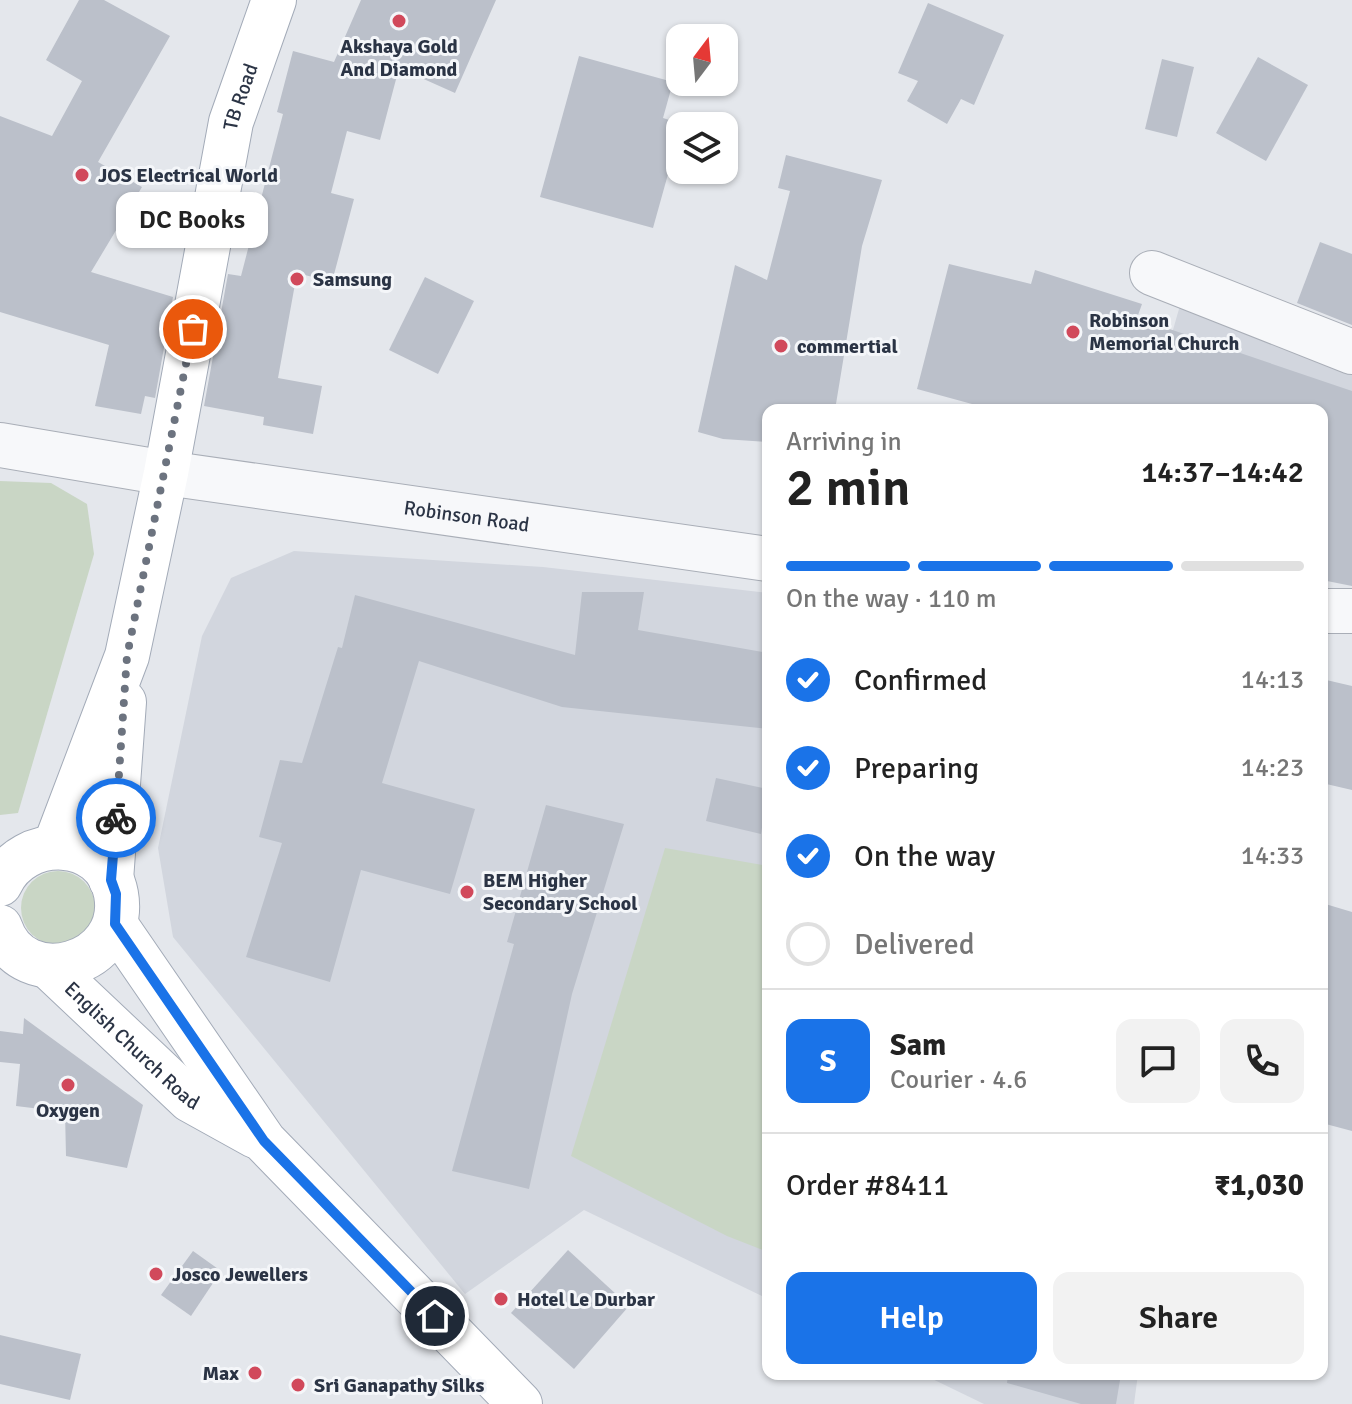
<!DOCTYPE html>
<meta charset="utf-8">
<style>
body{margin:0;font-family:Signika,sans-serif;background:#f2f2f2;color:#222;height:100vh;display:flex;flex-direction:column;font-size:30px;white-space:nowrap}
*{box-sizing:border-box;margin:0}
p{font-size:26px;color:#767676}
.icon{flex:none;width:44px;height:44px;fill:none;stroke:currentColor;stroke-width:2;stroke-linecap:round;stroke-linejoin:round}
.map{position:relative;flex:1;overflow:hidden}
.panel{position:absolute;left:762px;top:404px;width:566px;height:976px;display:flex;flex-direction:column;background:#fff;border-radius:16px;box-shadow:0 2px 6px #0004}
.panel>*{flex:none}
.needle{width:52px;rotate:16deg}
.tools{position:absolute;left:666px;top:24px;display:grid;gap:16px}
.tools a{display:grid;place-items:center;width:72px;height:72px;border-radius:16px;background:#fff;box-shadow:0 2px 6px #0004;font-size:40px}
.pin{position:absolute;display:grid;place-items:center;width:68px;height:68px;color:#fff;margin:-34px;border:4px solid #fff;border-radius:50%;box-shadow:0 2px 8px #0007}
.courier{position:absolute;display:grid;place-items:center;width:80px;height:80px;margin:-40px;border:6px solid #1a73e8;border-radius:50%;background:#fff;color:#222;box-shadow:0 2px 10px #0007}
.bubble{position:absolute;height:56px;border-radius:16px;background:#fff;box-shadow:0 2px 6px #0004;font-size:26px;font-weight:600;line-height:56px;text-align:center}
.head em{font-style:normal;font-weight:600}
.head div{display:flex;flex-direction:column-reverse}
.head{display:flex;align-items:center;justify-content:space-between;height:136px;padding:0 24px}
h1{font-size:52px;font-weight:600;line-height:60px}
.bar{display:grid;grid-template-columns:repeat(4,1fr);gap:12px 8px;align-content:center;height:96px;padding:0 24px}
.bar i{height:10px;border-radius:6px;background:#e0e0e0}
.bar .on{background:#1a73e8}
.bar p{grid-column:span 4}
.line{display:flex;align-items:center;gap:20px;padding:0 24px;border-top:2px solid #e0e0e0}
.line div{flex:1}
.round{display:grid;place-items:center;flex:none;width:84px;height:84px;border-radius:16px;background:#f2f2f2}
ol{padding:0 24px;list-style:none}
li{display:flex;align-items:center;gap:24px;height:88px}
li p{margin-inline-start:auto}
li .icon{padding:8px;border-radius:50%;background:#1a73e8;color:#fff;stroke-width:4}
li:last-child{color:#767676}
li i{width:44px;height:44px;border:4px solid #e0e0e0;border-radius:50%}
.button{display:flex;gap:16px;margin-top:auto;padding:16px 24px}
.button a{flex:1;height:92px;border-radius:16px;background:#1a73e8;color:#fff;font-size:32px;font-weight:600;line-height:92px;text-align:center}
.button a+a{background:#f2f2f2;color:#222}
.map>svg:first-child{display:block}
.built{fill:#d2d6de}
.green{fill:#c9d6c5}
.building{fill:#bbc0ca}
.lines{fill:none;stroke-linecap:round;stroke-linejoin:round}
.minor-casing{stroke:#a9aeb7;stroke-width:46}
.major-casing{stroke:#a3abb8;stroke-width:46}
.minor{stroke:#f7f8fa;stroke-width:44}
.major{stroke:#fff;stroke-width:44}
.done{stroke:#6c737f;stroke-width:8;stroke-dasharray:0 14.4}
.route{stroke:#1a73e8;stroke-width:10}
.poi-dot{fill:#d1495b;stroke:#f4f6f9;stroke-width:3}
.labels{text-anchor:middle;stroke-width:6;stroke-linejoin:round;paint-order:stroke}
.poi-label{font-size:20px;font-weight:bold;fill:#2b3445;stroke:#f4f6f9;text-anchor:start}
.street-label{font-size:20px;fill:#2b3445;stroke:#f4f6f9}
</style>
<div class="map">
<svg width="1352" height="1404" viewBox="0 0 1352 1404">
<rect width="100%" height="100%" fill="#e4e7ec"/>
<g class="built">
<polygon points="1183,295 1352,357 1352,572 1322,410 1150,410"/>
<polygon points="294,551 543,567 768,593 768,1299 584,1210 465,1294 173,937 158,848 202,636 231,578"/>
<polygon points="922,1374 1138,1374 1134,1404 984,1404"/>
</g>
<g class="green">
<polygon points="0,481 51,483 87,504 94,554 18,813 0,815"/>
<polygon points="665,848 768,866 768,1252 727,1236 571,1156"/>
<circle cx="58" cy="908" r="37"/>
</g>
<g class="building">
<polygon points="79,0 104,0 170,36 98,162 142,187 91,272 173,297 155,398 145,396 141,414 95,406 109,345 0,312 0,116 52,136 82,81 46,60"/>
<polygon points="361,0 496,0 455,93 399,68 380,140 347,131 331,193 354,199 332,282 297,273 278,378 322,386 313,434 263,425 264,417 204,406 228,274 241,276 283,114 277,112 293,51 334,62"/>
<polygon points="928,3 1004,35 974,105 961,99 947,124 907,101 918,81 898,73"/>
<polygon points="579,56 673,82 663,118 682,124 653,228 540,197"/>
<polygon points="1258,57 1308,85 1266,161 1216,133"/>
<polygon points="1162,59 1194,67 1177,137 1145,129"/>
<polygon points="786,155 882,180 862,246 835,410 768,410 768,442 723,439 698,432 735,265 767,280 790,191 778,188"/>
<polygon points="1320,242 1352,254 1352,325 1297,303"/>
<polygon points="949,264 1031,284 1035,270 1142,304 1137,318 1352,391 1352,586 1322,580 1322,410 994,410 917,389"/>
<polygon points="425,277 474,301 438,374 389,350"/>
<polygon points="582,592 644,592 638,630 768,653 768,729 562,707 419,661 382,783 475,809 450,894 361,870 330,982 246,957 282,843 259,837 280,760 302,763 338,647 342,648 355,595 575,655"/>
<polygon points="1322,679 1352,686 1352,790 1322,783"/>
<polygon points="716,778 768,789 761,834 706,821"/>
<polygon points="546,805 624,824 572,994 529,1189 452,1171 514,944 507,942"/>
<polygon points="1322,903 1352,912 1352,1131 1322,1123"/>
<polygon points="24,1018 143,1105 127,1168 66,1156 65,1112 16,1106 20,1064 0,1062 0,1031 23,1034"/>
<polygon points="568,1250 629,1306 574,1369 511,1313"/>
<polygon points="193,1251 221,1271 191,1316 161,1295"/>
<polygon points="0,1335 81,1354 70,1400 0,1384"/>
<polygon points="1008,1374 1121,1374 1116,1404 1081,1404 1007,1383"/>
</g>
<g class="lines">
<defs>
<g id="minor">
<polyline points="1152,273 1352,352"/>
<path id="s1" d="M0,445L166,473L768,559"/>
<polyline points="1322,611 1352,611"/>
</g>
<g id="major">
<path id="s2" d="M55,846L127,656L166,473L231,122L274,0"/>
<polyline points="111,880 124,702"/>
<path d="M0,884C23,833 105,835 116,894C129,965 23,996 0,927"/>
<polyline points="115,924 264,1141 520,1404"/>
<path id="s3" d="M48,966L190,1100L255,1136"/>
</g>
</defs>
<use href="#minor" class="minor-casing"/>
<use href="#major" class="major-casing"/>
<use href="#minor" class="minor"/>
<use href="#major" class="major"/>
</g>
<g class="lines">
<polyline class="done" points="116,818 127,656 193,329"/>
<polyline class="route" points="116,818 111,880 116,894 115,924 264,1141 435,1316"/>
</g>
<g class="poi-dot">
<circle cx="399" cy="21" r="8"/>
<circle cx="82" cy="175" r="8"/>
<circle cx="297" cy="279" r="8"/>
<circle cx="1073" cy="332" r="8"/>
<circle cx="781" cy="346" r="8"/>
<circle cx="467" cy="892" r="8"/>
<circle cx="68" cy="1085" r="8"/>
<circle cx="156" cy="1274" r="8"/>
<circle cx="501" cy="1299" r="8"/>
<circle cx="255" cy="1373" r="8"/>
<circle cx="298" cy="1385" r="8"/>
</g>
<g class="labels">
<g class="poi-label">
<text x="399" y="53" text-anchor="middle">Akshaya Gold<tspan x="399" dy="23">And Diamond</tspan></text>
<text x="98" y="182">JOS Electrical World</text>
<text x="313" y="286">Samsung</text>
<text x="1089" y="327">Robinson<tspan x="1089" dy="23">Memorial Church</tspan></text>
<text x="797" y="353">commertial</text>
<text x="483" y="887">BEM Higher<tspan x="483" dy="23">Secondary School</tspan></text>
<text x="68" y="1117" text-anchor="middle">Oxygen</text>
<text x="172" y="1281">Josco Jewellers</text>
<text x="517" y="1306">Hotel Le Durbar</text>
<text x="239" y="1380" text-anchor="end">Max</text>
<text x="314" y="1392">Sri Ganapathy Silks</text>
</g>
<g class="street-label">
<text dy="7" stroke="none"><textPath href="#s2" startOffset="774">TB Road</textPath></text>
<text dy="7" stroke="none"><textPath href="#s1" startOffset="472">Robinson Road</textPath></text>
<text dy="7" stroke="none"><textPath href="#s3" startOffset="116">English Church Road</textPath></text>
</g>
</g>
</svg>
<div class="tools">
<a><svg class="needle" viewBox="-14 -14 28 28"><path d="M0-13l5 13h-10z" fill="#e53935"/><path d="M0 13l5-13h-10z" fill="#767676"/></svg></a>
<a><svg class="icon" aria-label="layers" viewBox="0 0 24 24"><path d="M12 4l9 5-9 5-9-5zM3 14l9 5 9-5"/></svg></a>
</div>
<div class="pin" style="left:193px;top:329px;background:#ea580c"><svg class="icon" aria-label="bag" viewBox="0 0 24 24"><path d="M5 8h14l-1 12H6zM9 8a3 3 0 0 1 6 0"/></svg></div>
<div class="pin" style="left:435px;top:1316px;background:#1f2937"><svg class="icon" aria-label="home" viewBox="0 0 24 24"><path d="M3 11l9-7 9 7M6 9v11h12V9"/></svg></div>
<div class="courier" style="left:116px;top:818px"><svg class="icon" aria-label="bike" viewBox="0 0 24 24"><circle cx="6" cy="16" r="4"/><circle cx="18" cy="16" r="4"/><path d="M6 16l4-8h5l3 8M10 8l3 8H6M13 5h3"/></svg></div>
<div class="bubble" style="left:116px;top:192px;width:152px">DC Books</div>
<section class="panel">
<div class="head"><div><h1>2 min</h1><p>Arriving in</p></div><em>14:37–14:42</em></div>
<div class="bar"><i class="on"></i><i class="on"></i><i class="on"></i><i></i><p>On the way · 110 m</p></div>
<ol>
<li><svg class="icon" aria-label="check" viewBox="0 0 24 24"><path d="M5 12l5 5 9-10"/></svg>Confirmed<p>14:13</p></li>
<li><svg class="icon" aria-label="check" viewBox="0 0 24 24"><path d="M5 12l5 5 9-10"/></svg>Preparing<p>14:23</p></li>
<li><svg class="icon" aria-label="check" viewBox="0 0 24 24"><path d="M5 12l5 5 9-10"/></svg>On the way<p>14:33</p></li>
<li><i></i>Delivered</li>
</ol>
<div class="line" style="height:144px"><b class="round" style="background:#1a73e8;color:#fff">S</b><div><b>Sam</b><p>Courier · 4.6</p></div><a class="round"><svg class="icon" aria-label="chat" viewBox="0 0 24 24"><path d="M4 5h16v11H9l-5 4z"/></svg></a><a class="round"><svg class="icon" aria-label="phone" viewBox="0 0 24 24"><path d="M5 4h4l2 5-3 2q2 4 5 5l2-3 5 2v4C11 20 4 13 5 4z"/></svg></a></div>
<div class="line" style="height:104px"><div>Order #8411</div><b>₹1,030</b></div>
<div class="button"><a>Help</a><a>Share</a></div>
</section>
</div>
